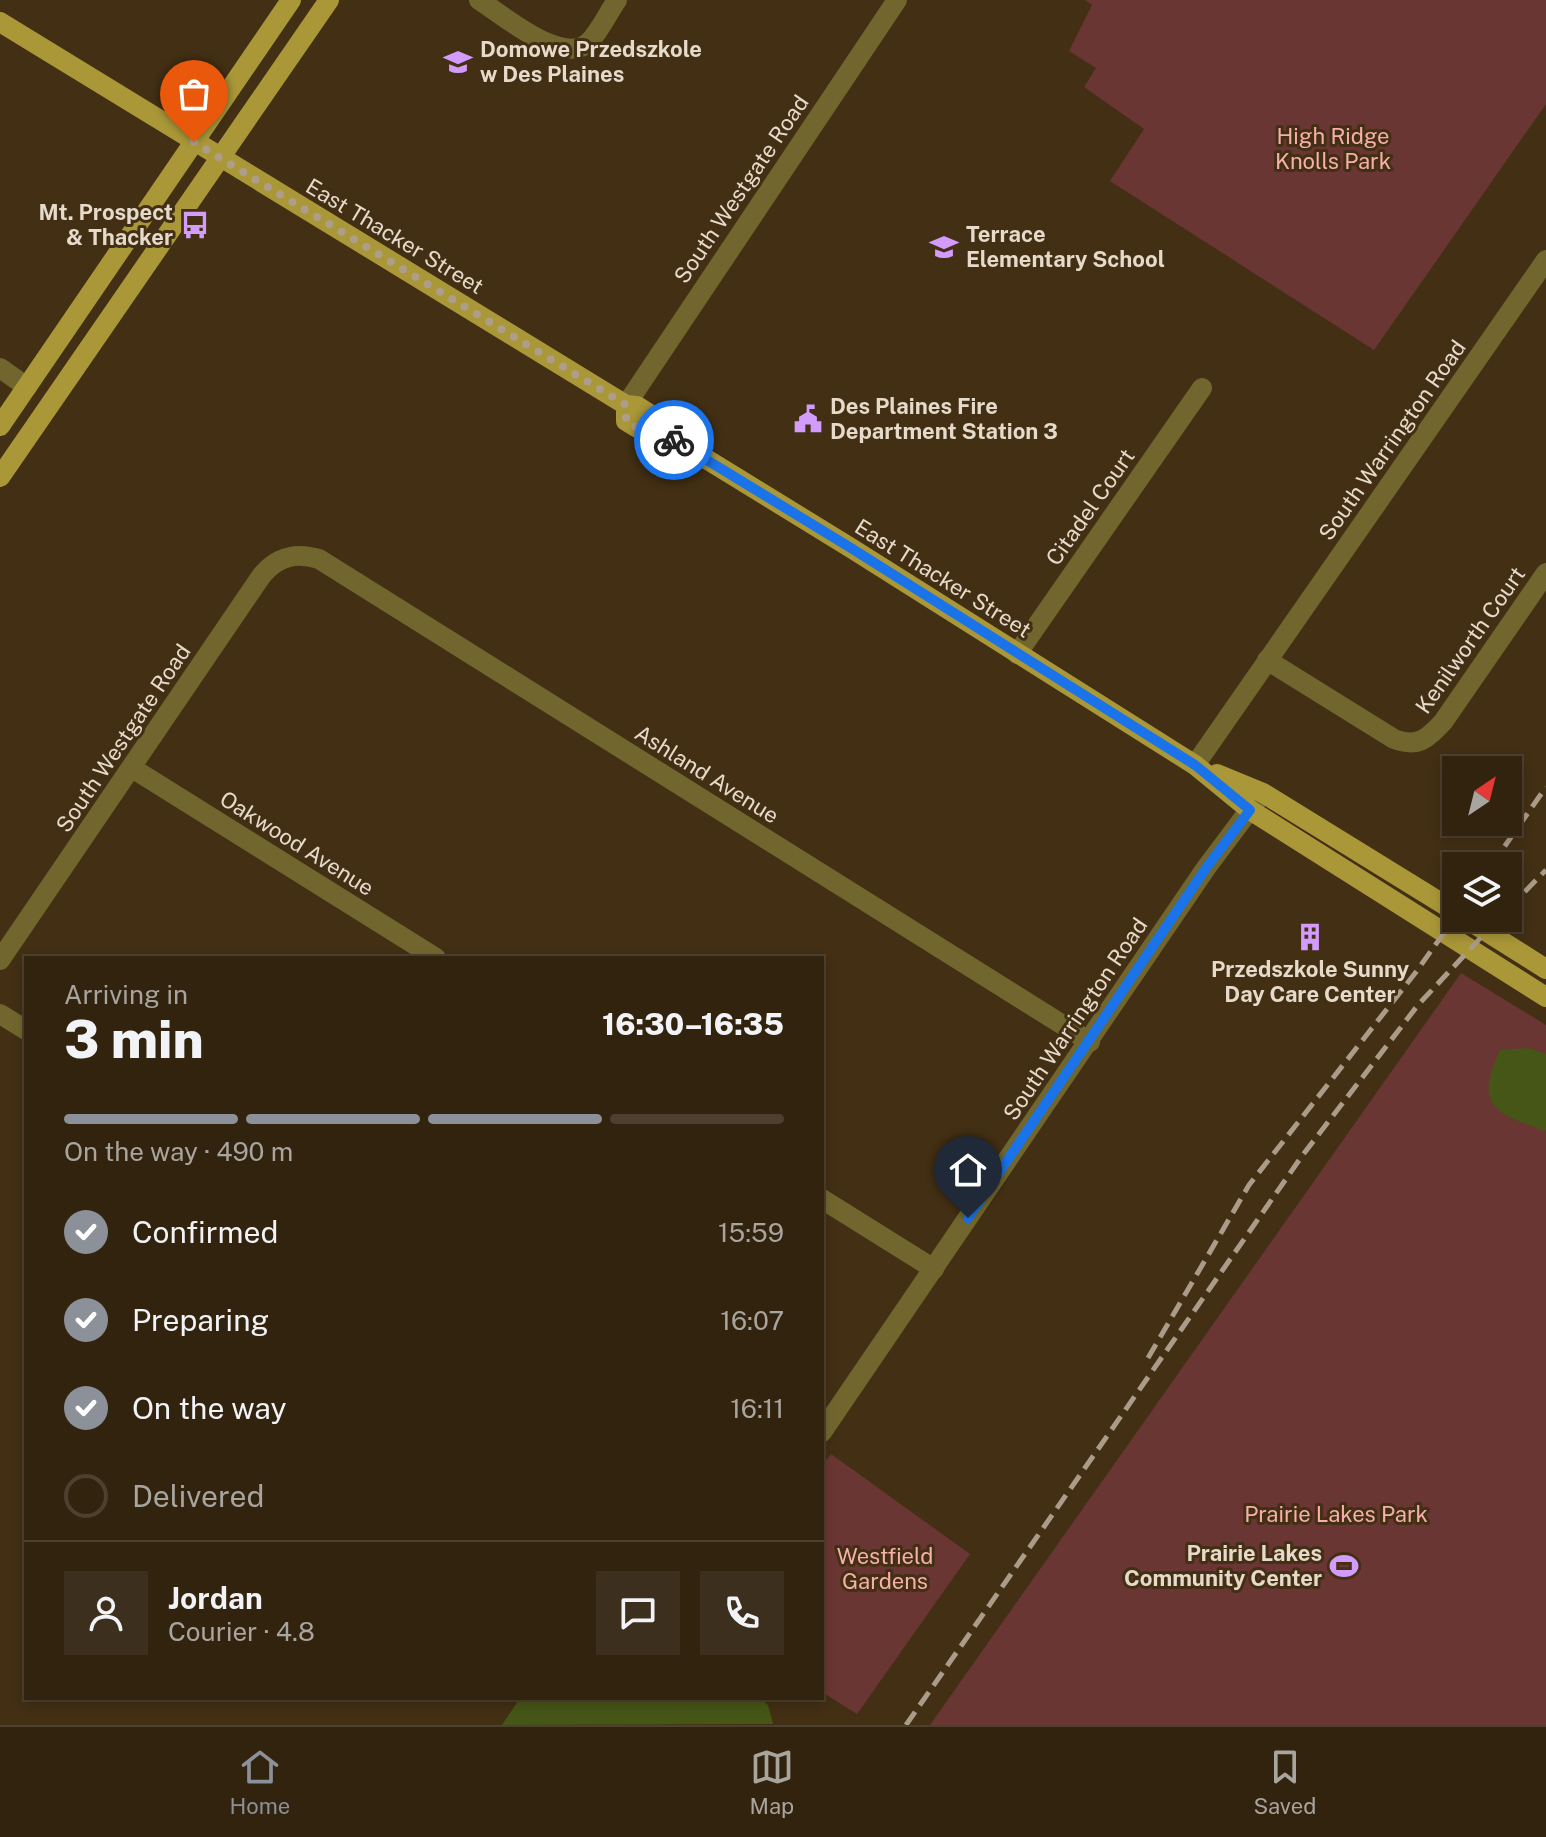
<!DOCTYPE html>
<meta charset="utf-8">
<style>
body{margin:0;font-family:"Public Sans",sans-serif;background:#3d2f1d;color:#f1f3f6;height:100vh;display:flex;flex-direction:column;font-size:30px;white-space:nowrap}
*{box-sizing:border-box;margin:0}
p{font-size:26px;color:#a8a49e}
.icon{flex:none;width:44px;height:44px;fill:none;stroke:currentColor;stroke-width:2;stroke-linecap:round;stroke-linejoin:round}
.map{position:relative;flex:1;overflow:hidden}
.panel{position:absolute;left:24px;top:956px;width:800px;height:744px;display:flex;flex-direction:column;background:#32230f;border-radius:0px;box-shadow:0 4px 12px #0003,0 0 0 2px #4d402f}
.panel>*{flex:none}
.needle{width:52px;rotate:35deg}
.fabs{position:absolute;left:1442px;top:756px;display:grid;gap:16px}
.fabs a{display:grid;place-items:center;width:80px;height:80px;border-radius:0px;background:#32230f;box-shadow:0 4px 12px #0003,0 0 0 2px #4d402f;font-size:40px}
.pin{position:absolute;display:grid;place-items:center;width:68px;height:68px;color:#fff;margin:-82px -34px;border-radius:50% 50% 50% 0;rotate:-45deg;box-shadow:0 0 8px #0007}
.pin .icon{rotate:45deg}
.courier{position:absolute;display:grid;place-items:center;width:80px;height:80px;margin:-40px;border:6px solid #1a73e8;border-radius:50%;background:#fff;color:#222;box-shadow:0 2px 10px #0007}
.headline em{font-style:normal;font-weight:800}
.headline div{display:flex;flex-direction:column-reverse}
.headline{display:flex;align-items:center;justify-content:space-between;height:136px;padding:0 40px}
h1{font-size:52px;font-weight:800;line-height:60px}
.bar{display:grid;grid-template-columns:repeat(4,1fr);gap:12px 8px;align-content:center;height:96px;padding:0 40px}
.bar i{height:10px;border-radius:6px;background:#4d402f}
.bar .on{background:#8c9099}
.bar p{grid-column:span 4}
.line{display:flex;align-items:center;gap:20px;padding:0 40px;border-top:2px solid #4d402f}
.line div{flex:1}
.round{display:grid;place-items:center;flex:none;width:84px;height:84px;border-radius:0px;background:#3d2f1d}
ol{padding:0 40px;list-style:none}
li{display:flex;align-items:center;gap:24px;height:88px}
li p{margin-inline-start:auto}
li .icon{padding:8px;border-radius:50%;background:#8c9099;color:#fff;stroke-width:4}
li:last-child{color:#a8a49e}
li i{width:44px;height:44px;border:4px solid #4d402f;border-radius:50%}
.dock{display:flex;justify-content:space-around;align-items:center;height:112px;border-top:2px solid #4d402f;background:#32230f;font-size:22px;color:#a8a49e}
.dock a{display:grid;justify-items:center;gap:4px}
.dock .on{color:#8c9099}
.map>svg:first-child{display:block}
.green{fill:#6a3633}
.water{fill:#465617}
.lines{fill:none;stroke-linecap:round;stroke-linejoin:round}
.minor{stroke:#71662e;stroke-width:20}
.major{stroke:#aa9738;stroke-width:20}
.rail{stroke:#aa9c88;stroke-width:5;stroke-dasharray:16 8;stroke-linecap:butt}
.done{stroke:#ad9e8b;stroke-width:8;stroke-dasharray:0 14.4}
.route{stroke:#1a73e8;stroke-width:10}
.labels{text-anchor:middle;stroke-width:6;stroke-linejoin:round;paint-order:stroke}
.poi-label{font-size:22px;font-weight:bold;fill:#e6dacb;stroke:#422f14;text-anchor:start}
.park-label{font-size:22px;fill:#f6afaa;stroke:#422f14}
.street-label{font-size:22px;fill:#e6dacb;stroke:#422f14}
</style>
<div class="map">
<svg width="1546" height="1725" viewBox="0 0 1546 1725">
<rect width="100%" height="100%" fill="#422f14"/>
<g class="green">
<polygon points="1085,0 1546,0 1546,104 1374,350 1110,181 1144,129 1084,87 1096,68 1069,51 1092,5"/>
<polygon points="1461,973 1546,1025 1546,1725 930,1725"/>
<polygon points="831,1454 970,1554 857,1714 822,1692 822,1465"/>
</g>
<g class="water">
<path d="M1529,1048L1546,1054V1130L1542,1131C1532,1124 1524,1124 1514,1119C1477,1103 1488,1078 1500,1050Z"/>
<polygon points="520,1698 759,1698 768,1705 773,1724 502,1725"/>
</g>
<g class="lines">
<g class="minor">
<path d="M479,0C503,15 563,67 589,42C600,31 608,13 617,0"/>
<polyline points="0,368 27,387"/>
<polyline points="626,405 897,0"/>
<polyline points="1017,654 1202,388"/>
<path d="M1267,660L1394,739C1418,748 1427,739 1443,722L1546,573"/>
<polyline points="1195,765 1546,260"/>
<polyline points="132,768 436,958"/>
<path d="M0,960L262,575C278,556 296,552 319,559L1090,1042"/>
<polyline points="0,1014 26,1030"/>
<polyline points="822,1199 934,1269"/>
<polyline points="822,1432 1206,868 1260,796"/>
</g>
<g class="major">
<polyline points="0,22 626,405 637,406 662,422 664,433 851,548 1195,765 1250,810 1546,997"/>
<polyline points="626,405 626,421 654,438 664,433"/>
<polyline points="0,426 291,0"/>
<polyline points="0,477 329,0"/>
<polyline points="1217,774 1263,793 1456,912"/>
<polyline points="1465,918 1546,969"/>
</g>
<g class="rail">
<polyline points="1491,866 1546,787"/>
<polyline points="1508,909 1546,870"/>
<polyline points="1148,1358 1249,1185 1416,972 1456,916"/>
<polyline points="906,1725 1302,1156 1418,1005 1499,918"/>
</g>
</g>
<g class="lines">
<polyline class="done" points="194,142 626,405 626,421 654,438 664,433 674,440"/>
<polyline class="route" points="674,440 851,548 1195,765 1250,810 1206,868 968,1218"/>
</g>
<defs>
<symbol id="school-bare" viewBox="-9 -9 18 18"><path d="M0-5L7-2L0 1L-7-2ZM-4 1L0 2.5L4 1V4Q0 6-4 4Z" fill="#d39cfc" stroke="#422f14" stroke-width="2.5" paint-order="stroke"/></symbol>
<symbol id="bus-bare" viewBox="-9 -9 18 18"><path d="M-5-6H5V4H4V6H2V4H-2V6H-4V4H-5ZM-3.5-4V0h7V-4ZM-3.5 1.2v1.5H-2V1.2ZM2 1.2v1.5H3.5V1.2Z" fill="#d39cfc" stroke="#422f14" stroke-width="2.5" paint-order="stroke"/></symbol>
<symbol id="civic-bare" viewBox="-9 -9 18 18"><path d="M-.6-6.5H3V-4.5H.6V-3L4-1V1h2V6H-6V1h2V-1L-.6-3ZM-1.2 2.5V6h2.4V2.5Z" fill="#d39cfc" stroke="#422f14" stroke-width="2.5" paint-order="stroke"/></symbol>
<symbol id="building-bare" viewBox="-9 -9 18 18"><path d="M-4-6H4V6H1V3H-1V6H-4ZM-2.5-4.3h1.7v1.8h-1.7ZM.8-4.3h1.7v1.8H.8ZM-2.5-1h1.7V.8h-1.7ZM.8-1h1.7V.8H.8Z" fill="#d39cfc" stroke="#422f14" stroke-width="2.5" paint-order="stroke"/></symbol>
<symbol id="stadium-bare" viewBox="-9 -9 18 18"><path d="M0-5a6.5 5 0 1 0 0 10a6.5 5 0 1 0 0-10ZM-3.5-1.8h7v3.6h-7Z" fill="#d39cfc" stroke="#422f14" stroke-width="2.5" paint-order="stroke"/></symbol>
</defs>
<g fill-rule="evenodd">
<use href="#school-bare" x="438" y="42" width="40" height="40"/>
<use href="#bus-bare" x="175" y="205" width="40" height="40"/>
<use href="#school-bare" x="924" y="227" width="40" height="40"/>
<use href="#civic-bare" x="788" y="399" width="40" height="40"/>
<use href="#building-bare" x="1290" y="917" width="40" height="40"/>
<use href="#stadium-bare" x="1324" y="1546" width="40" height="40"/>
</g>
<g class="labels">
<g class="poi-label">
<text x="480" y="57">Domowe Przedszkole<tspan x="480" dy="25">w Des Plaines</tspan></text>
<text x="173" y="220" text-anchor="end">Mt. Prospect<tspan x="173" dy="25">&amp; Thacker</tspan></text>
<text x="966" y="242">Terrace<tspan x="966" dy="25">Elementary School</tspan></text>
<text x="830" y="414">Des Plaines Fire<tspan x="830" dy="25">Department Station 3</tspan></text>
<text x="1310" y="977" text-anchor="middle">Przedszkole Sunny<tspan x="1310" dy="25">Day Care Center</tspan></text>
<text x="1322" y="1561" text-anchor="end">Prairie Lakes<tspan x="1322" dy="25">Community Center</tspan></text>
</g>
<g class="park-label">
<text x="1333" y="144">High Ridge<tspan x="1333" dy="25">Knolls Park</tspan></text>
<text x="1336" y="1522">Prairie Lakes Park</text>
<text x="885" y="1564">Westfield<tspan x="885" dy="25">Gardens</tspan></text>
</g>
<g class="street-label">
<text transform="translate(741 189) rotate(-56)" y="8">South Westgate Road</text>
<text transform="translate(395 236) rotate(31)" y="8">East Thacker Street</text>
<text transform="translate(1392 440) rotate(-55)" y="8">South Warrington Road</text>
<text transform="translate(1090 507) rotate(-55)" y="8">Citadel Court</text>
<text transform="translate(943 578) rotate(32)" y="8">East Thacker Street</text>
<text transform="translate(1470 640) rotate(-55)" y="8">Kenilworth Court</text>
<text transform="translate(123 738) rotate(-56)" y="8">South Westgate Road</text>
<text transform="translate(707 774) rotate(32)" y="8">Ashland Avenue</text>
<text transform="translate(297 843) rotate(32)" y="8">Oakwood Avenue</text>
<text transform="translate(1075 1019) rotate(-56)" y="8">South Warrington Road</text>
</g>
</g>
</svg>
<div class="fabs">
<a><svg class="needle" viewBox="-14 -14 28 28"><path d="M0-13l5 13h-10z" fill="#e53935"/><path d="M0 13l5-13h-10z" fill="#a8a49e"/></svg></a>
<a><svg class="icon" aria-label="layers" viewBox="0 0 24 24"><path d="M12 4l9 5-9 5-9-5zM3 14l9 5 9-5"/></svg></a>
</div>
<div class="pin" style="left:194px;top:142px;background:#ea580c"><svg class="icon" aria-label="bag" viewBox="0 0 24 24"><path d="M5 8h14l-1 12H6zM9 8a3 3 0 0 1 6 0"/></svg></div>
<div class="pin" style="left:968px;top:1218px;background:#1f2937"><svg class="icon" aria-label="home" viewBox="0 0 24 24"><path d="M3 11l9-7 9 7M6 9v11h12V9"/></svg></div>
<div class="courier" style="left:674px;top:440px"><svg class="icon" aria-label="bike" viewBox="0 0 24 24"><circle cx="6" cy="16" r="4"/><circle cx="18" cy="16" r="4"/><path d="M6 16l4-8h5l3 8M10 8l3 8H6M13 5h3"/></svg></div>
<section class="panel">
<div class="headline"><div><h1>3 min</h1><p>Arriving in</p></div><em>16:30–16:35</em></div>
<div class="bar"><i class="on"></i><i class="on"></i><i class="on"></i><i></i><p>On the way · 490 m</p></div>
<ol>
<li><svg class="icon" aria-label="check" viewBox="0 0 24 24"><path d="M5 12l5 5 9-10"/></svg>Confirmed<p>15:59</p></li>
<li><svg class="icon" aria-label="check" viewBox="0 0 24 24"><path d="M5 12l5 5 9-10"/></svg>Preparing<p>16:07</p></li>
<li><svg class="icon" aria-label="check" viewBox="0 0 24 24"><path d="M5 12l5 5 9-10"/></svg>On the way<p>16:11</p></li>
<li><i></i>Delivered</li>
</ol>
<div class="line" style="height:144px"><a class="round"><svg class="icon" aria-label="person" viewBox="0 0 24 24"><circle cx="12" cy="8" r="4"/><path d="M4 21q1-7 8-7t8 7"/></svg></a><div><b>Jordan</b><p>Courier · 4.8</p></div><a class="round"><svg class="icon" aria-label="chat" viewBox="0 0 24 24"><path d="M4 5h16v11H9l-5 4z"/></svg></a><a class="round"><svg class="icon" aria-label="phone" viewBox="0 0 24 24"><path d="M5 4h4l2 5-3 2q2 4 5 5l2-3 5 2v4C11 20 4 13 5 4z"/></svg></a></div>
</section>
</div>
<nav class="dock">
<a class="on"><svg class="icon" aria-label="home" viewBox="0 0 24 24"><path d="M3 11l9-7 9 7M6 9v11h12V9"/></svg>Home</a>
<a><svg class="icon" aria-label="map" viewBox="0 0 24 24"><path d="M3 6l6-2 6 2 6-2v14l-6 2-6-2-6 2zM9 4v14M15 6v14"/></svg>Map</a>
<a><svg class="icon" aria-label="saved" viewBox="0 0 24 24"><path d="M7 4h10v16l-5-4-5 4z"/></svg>Saved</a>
</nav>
